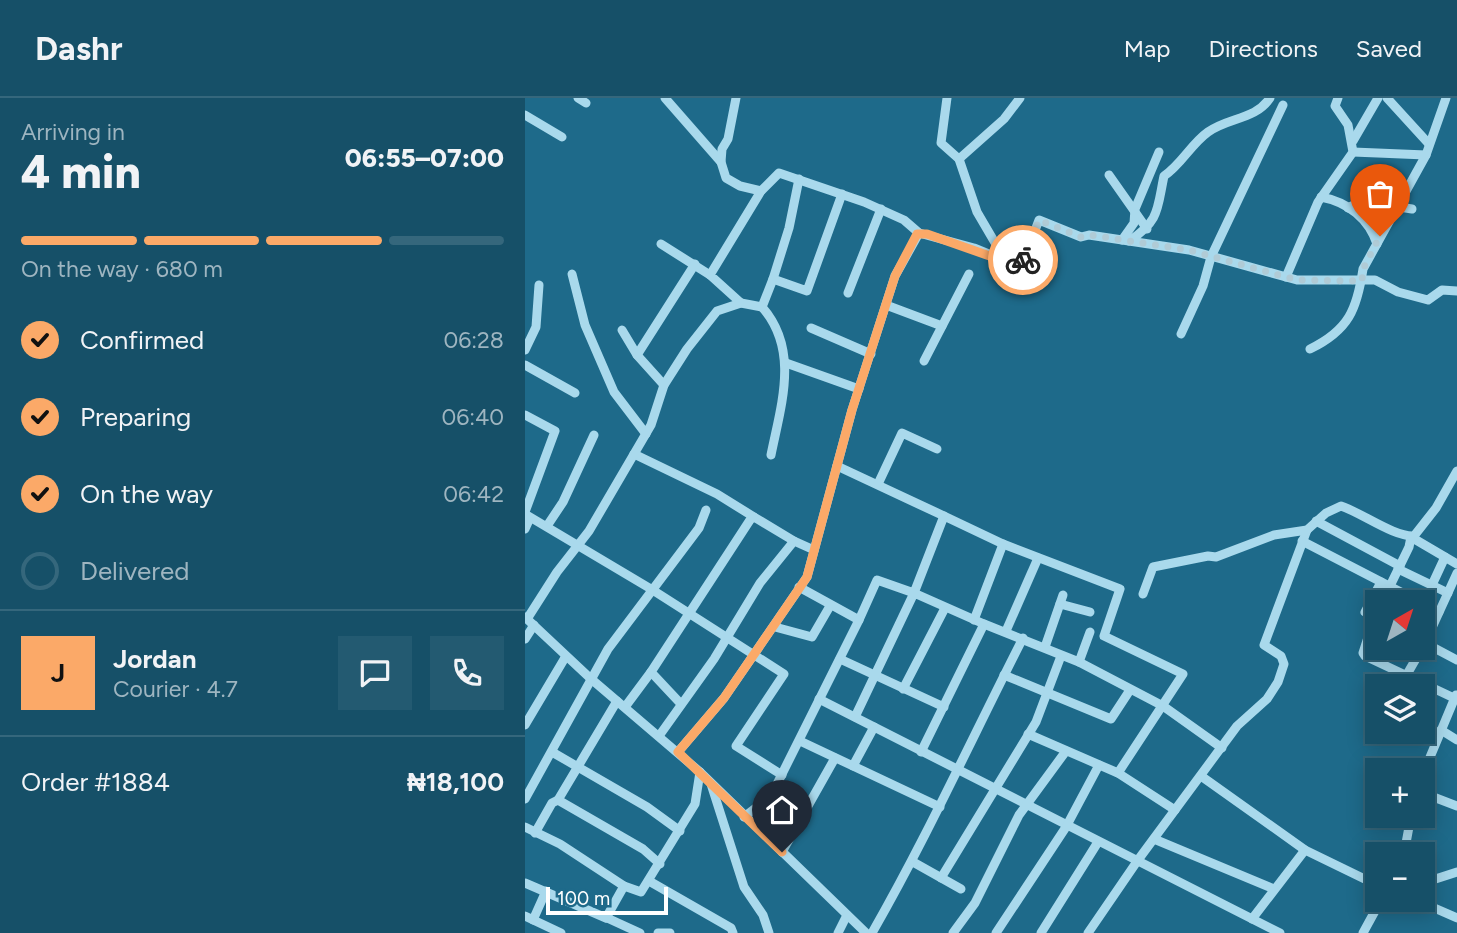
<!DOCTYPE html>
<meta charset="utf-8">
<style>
body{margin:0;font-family:Figtree,sans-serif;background:#235a71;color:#f1f3f6;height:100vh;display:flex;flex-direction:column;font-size:26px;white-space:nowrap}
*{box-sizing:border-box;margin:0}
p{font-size:23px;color:#9eb5c0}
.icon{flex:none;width:38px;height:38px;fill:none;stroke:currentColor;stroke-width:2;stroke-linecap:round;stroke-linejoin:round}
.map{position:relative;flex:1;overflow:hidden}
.panel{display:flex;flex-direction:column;background:#165068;width:525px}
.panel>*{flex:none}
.needle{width:46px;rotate:39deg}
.tools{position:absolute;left:840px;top:492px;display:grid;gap:14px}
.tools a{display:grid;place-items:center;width:70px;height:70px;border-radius:0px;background:#165068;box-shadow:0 4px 18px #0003,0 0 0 2px #35677c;font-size:35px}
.scale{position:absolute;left:21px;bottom:18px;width:122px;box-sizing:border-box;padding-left:7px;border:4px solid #fff;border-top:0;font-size:19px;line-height:24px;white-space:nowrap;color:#fff;-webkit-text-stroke:5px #1e6a8a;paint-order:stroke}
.pin{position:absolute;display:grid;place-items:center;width:60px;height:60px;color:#fff;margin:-72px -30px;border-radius:50% 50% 50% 0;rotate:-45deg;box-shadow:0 0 7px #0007}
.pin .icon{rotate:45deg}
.courier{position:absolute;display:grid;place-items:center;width:70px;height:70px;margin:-35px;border:5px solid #fba968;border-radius:50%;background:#fff;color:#222;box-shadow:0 2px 9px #0007}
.headline em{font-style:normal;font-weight:800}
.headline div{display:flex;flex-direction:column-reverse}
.headline{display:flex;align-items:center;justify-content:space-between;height:119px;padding:0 21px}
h1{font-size:46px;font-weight:800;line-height:52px}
.bar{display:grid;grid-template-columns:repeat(4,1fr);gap:10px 7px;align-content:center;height:84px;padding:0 21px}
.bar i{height:9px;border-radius:5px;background:#35677c}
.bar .active{background:#fba968}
.bar p{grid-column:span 4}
.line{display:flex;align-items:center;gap:18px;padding:0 21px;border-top:2px solid #35677c}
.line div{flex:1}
.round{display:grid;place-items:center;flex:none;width:74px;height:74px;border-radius:0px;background:#235a71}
ol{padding:0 21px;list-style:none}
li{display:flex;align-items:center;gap:21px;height:77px}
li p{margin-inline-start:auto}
li .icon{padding:7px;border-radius:50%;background:#fba968;color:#111;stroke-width:4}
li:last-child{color:#9eb5c0}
li i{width:38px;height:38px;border:4px solid #35677c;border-radius:50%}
header{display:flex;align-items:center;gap:42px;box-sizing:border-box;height:98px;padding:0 35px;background:#165068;border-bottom:2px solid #35677c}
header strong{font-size:33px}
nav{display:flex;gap:38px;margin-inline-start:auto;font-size:24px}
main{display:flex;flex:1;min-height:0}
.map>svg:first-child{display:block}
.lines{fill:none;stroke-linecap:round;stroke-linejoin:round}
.minor{stroke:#a9d9ec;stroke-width:9}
.done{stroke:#b0cbd6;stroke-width:7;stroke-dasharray:0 12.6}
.route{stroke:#fba968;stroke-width:9}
</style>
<header>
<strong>Dashr</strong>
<nav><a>Map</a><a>Directions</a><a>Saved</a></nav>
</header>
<main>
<section class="panel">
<div class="headline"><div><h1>4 min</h1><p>Arriving in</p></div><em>06:55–07:00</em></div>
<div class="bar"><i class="active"></i><i class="active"></i><i class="active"></i><i></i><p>On the way · 680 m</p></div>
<ol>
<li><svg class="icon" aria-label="check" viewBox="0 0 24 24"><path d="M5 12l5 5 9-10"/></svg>Confirmed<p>06:28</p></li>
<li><svg class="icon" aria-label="check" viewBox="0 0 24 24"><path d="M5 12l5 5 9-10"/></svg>Preparing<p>06:40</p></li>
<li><svg class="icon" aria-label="check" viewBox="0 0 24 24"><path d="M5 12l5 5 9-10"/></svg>On the way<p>06:42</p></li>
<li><i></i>Delivered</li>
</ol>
<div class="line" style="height:126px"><b class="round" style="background:#fba968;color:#111">J</b><div><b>Jordan</b><p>Courier · 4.7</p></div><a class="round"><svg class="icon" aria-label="chat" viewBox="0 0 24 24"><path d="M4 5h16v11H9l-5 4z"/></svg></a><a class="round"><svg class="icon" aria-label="phone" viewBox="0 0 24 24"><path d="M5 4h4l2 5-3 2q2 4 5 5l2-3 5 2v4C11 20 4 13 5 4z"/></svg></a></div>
<div class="line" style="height:91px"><div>Order #1884</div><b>₦18,100</b></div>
</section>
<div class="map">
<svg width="932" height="835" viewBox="0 0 932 835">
<rect width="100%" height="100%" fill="#1e6a8a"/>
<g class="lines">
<g class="minor">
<polyline points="53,0 61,5"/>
<polyline points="140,0 196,64"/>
<polyline points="211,0 203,41 197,51 196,64 201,80 215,88 236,93"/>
<polyline points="422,0 416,45 434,61 452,114 476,155 483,162"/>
<polyline points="862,0 904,46"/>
<polyline points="0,17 37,39"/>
<polyline points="828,43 853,0"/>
<polyline points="828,54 901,57"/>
<polyline points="434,61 479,21 495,0"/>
<polyline points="584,77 622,131"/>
<polyline points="274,81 264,130 248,181 282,193 317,96"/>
<path d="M796,99C823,104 844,121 852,146"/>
<polyline points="823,110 836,103 887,111"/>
<polyline points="597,142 609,125 610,111 634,54"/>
<path d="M604,143C635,123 632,111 639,78C656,67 666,46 683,34C704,19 730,22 745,0"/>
<polyline points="136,146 185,177"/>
<polyline points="47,176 60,227 89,294 121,336"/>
<polyline points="761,179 793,104 828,54 823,27 810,8 813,0"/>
<polyline points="323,195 356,111"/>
<polyline points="216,205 185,177 236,93 254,75 339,104 379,122 394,135 449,150 496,169 514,122 556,139 564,137 664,152 772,182 850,182 873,194 903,202 917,192 932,193"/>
<polyline points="361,207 417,228"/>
<polyline points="286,230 346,256"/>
<polyline points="97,232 112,257 139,287"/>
<polyline points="656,236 678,188 686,159 758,7"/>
<path d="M785,251C824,232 832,211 838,171L901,57L921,0"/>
<polyline points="0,252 11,229 14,187"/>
<polyline points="112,257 170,166"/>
<polyline points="399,263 444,176"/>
<polyline points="261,265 334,291"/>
<polyline points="0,267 50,295"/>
<polyline points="0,317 30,333 0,414"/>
<polyline points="109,356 192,396 229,419"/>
<path d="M246,357C256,307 275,252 237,209L248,181"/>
<polyline points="312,368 419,418"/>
<polyline points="353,386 377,335 412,351"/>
<polyline points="0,416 126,491 259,576 211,648 257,677"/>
<polyline points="791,423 875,468"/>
<polyline points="22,428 38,404 69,337"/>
<polyline points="0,431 5,420"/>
<polyline points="777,443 895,504"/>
<polyline points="873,471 923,495"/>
<polyline points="907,487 920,459"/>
<polyline points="865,488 884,449 886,439 932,466"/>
<polyline points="274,489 334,522 352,482 389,495 419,418 478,446 595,491 579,538 658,576 593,675"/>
<path d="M618,496L628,469L683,458L691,459L749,437L782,432L801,415L816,408C837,415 869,439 889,438L911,410L932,373"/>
<polyline points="535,506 565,514"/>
<polyline points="898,506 914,514"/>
<polyline points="0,519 65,580 175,674 341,835"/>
<polyline points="2,521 32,474 64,433 126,327 139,287 162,251 192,213 216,205 237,209"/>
<polyline points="849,521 838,555 840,558 929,600"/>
<polyline points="449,522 478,446"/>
<polyline points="852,522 840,514 856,484"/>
<polyline points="459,526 554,564 565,534"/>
<polyline points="250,529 287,539 305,508"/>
<polyline points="481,533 513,460"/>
<polyline points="0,541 9,527"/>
<polyline points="898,544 932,562"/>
<polyline points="520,549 538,497"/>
<polyline points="315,561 419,609"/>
<polyline points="554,564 638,608 697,650"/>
<polyline points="479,577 586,621 605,592"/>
<polyline points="881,578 900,545 932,475"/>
<polyline points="378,591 420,510"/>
<polyline points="294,601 755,835"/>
<polyline points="156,606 126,574 225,422 229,419 269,443"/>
<polyline points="100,609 126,574"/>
<polyline points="330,619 389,495 459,526 396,654"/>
<polyline points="0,627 41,558"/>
<polyline points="349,629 328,668 415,709"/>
<polyline points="916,632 932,642"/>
<polyline points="503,636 593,675 650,712"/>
<polyline points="134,638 189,561 235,485 269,443 289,452"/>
<polyline points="275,643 328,668"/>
<polyline points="27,654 122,709 155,733"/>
<polyline points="153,654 199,600 282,479 327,312 370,178 394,135"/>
<polyline points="898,676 931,597"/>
<polyline points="676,678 780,752 852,787"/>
<polyline points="186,686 219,789 238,817 244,835"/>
<polyline points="898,695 932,708"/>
<polyline points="0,701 83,551 174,430 181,412"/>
<polyline points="33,702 92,603"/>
<polyline points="219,719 246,698 334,522"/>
<polyline points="0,729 35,746 99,788 116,794 170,706 175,674"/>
<polyline points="10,735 27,705 33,702 118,751 135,766"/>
<polyline points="629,741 749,791"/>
<polyline points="257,754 310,660"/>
<polyline points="879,756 886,718"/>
<polyline points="388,764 436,791"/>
<polyline points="416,780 511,624 536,558"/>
<polyline points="124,783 206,830 208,835"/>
<polyline points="0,785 81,820 99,788"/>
<polyline points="898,785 932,774"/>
<polyline points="891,802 932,820"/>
<polyline points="0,818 36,835"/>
<polyline points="80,819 115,835"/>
<polyline points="727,821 780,752"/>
<polyline points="8,822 21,793"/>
<polyline points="133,835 145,835"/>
<polyline points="313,835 322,817"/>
<path d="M347,835C402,739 448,638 498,540"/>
<polyline points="428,835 450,805 494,717 541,653"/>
<polyline points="471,835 541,729 574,667"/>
<polyline points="516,835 573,744"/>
<polyline points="563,835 613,762 712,628 742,601 753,584 759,566 756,558 739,547 782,432"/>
<polyline points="838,835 856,802"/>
</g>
</g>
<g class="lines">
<polyline class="done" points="498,162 514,122 556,139 565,137 664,152 772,182 837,183 838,171 855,138"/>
<polyline class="route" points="257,754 153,654 199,600 282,479 327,312 370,178 392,136 402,136 496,169 498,162"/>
</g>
</svg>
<div class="tools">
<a><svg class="needle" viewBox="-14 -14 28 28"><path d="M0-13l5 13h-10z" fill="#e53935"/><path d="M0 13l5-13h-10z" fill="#9eb5c0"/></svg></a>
<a><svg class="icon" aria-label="layers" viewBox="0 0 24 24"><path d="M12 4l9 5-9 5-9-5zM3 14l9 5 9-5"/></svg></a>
<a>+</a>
<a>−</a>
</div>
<div class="scale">100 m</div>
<div class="pin" style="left:855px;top:138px;background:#ea580c"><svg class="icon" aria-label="bag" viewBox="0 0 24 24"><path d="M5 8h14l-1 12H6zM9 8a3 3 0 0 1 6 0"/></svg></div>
<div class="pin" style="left:257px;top:754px;background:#1f2937"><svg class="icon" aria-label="home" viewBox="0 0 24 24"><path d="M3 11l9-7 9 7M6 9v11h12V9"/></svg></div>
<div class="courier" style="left:498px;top:162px"><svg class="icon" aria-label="bike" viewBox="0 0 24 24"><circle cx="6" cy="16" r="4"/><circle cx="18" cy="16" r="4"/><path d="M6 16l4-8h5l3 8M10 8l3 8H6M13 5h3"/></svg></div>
</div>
</main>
